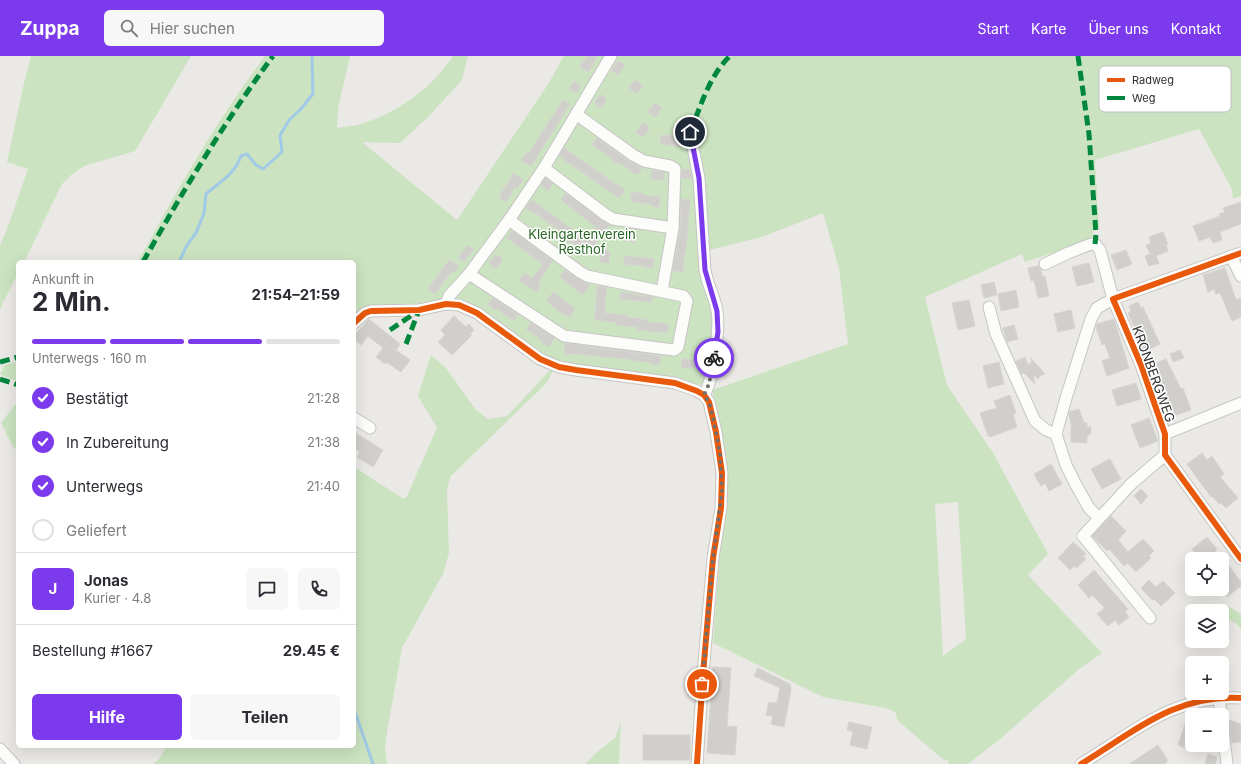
<!DOCTYPE html>
<html lang="de">
<meta charset="utf-8">
<style>
body{margin:0;font-family:Inter,sans-serif;background:#f7f7f7;color:#2b2b33;height:100vh;display:flex;flex-direction:column;font-size:15px;white-space:nowrap}
*{box-sizing:border-box;margin:0}
p{font-size:13px;color:#7c7c81}
.icon{flex:none;width:22px;height:22px;fill:none;stroke:currentColor;stroke-width:2;stroke-linecap:round;stroke-linejoin:round}
.map{position:relative;flex:1;overflow:hidden}
.details{position:absolute;left:16px;top:204px;width:340px;height:488px;display:flex;flex-direction:column;background:#fff;border-radius:6px;box-shadow:0 4px 16px #0002}
.details>*{flex:none}
.fabs{position:absolute;left:1185px;top:496px;display:grid;gap:8px}
.fabs a{display:grid;place-items:center;width:44px;height:44px;border-radius:6px;background:#fff;box-shadow:0 4px 16px #0002;font-size:20px}
.pin{position:absolute;display:grid;place-items:center;width:34px;height:34px;color:#fff;margin:-17px;border:2px solid #fff;border-radius:50%;box-shadow:0 1px 4px #0007}
.courier{position:absolute;display:grid;place-items:center;width:40px;height:40px;margin:-20px;border:3px solid #7c3aed;border-radius:50%;background:#fff;color:#222;box-shadow:0 1px 5px #0007}
.overview em{font-style:normal;font-weight:700}
.overview div{display:flex;flex-direction:column-reverse}
.overview{display:flex;align-items:center;justify-content:space-between;height:68px;padding:0 16px}
h1{font-size:26px;font-weight:700;line-height:30px}
.bar{display:grid;grid-template-columns:repeat(4,1fr);gap:6px 4px;align-content:center;height:48px;padding:0 16px}
.bar i{height:5px;border-radius:3px;background:#e1e1e2}
.bar .active{background:#7c3aed}
.bar p{grid-column:span 4}
.line{display:flex;align-items:center;gap:10px;padding:0 16px;border-top:1px solid #e1e1e2}
.line div{flex:1}
.round{display:grid;place-items:center;flex:none;width:42px;height:42px;border-radius:6px;background:#f7f7f7}
ol{padding:0 16px;list-style:none}
li{display:flex;align-items:center;gap:12px;height:44px}
li p{margin-inline-start:auto}
li .icon{padding:4px;border-radius:50%;background:#7c3aed;color:#fff;stroke-width:4}
li:last-child{color:#7c7c81}
li i{width:22px;height:22px;border:2px solid #e1e1e2;border-radius:50%}
.action{display:flex;gap:8px;margin-top:auto;padding:8px 16px}
.action a{flex:1;height:46px;border-radius:6px;background:#7c3aed;color:#fff;font-size:16px;font-weight:700;line-height:46px;text-align:center}
.action a+a{background:#f7f7f7;color:#2b2b33}
header{display:flex;align-items:center;gap:24px;box-sizing:border-box;height:56px;padding:0 20px;background:#7c3aed;color:#fff}
header strong{font-size:19px}
nav{display:flex;gap:22px;margin-inline-start:auto;font-size:14px}
.search{width:280px;height:36px;background:#f7f7f7;display:flex;align-items:center;gap:10px;box-sizing:border-box;padding:0 14px;border-radius:6px;color:#7c7c81;font-size:15px}
.map>svg:first-child{display:block}
.green{fill:#cbe3c1;fill-rule:evenodd}
.lines{fill:none;stroke-linecap:round;stroke-linejoin:round}
.stream{stroke:#a0cae5;stroke-width:3}
.building{fill:#d0cfcb;stroke:#d6d4d1}
.minor-casing{stroke:#c6c5c4;stroke-width:13}
.minor{stroke:#fcfcfb;stroke-width:11}
.quiet{stroke:#00873e;stroke-width:5;stroke-dasharray:10 5;stroke-linecap:butt}
.cycleway-casing{stroke:#fff;stroke-width:8}
.cycleway{stroke:#e8590c;stroke-width:6}
.done{stroke:#706f6e;stroke-width:4;stroke-dasharray:0 7.2}
.route{stroke:#7c3aed;stroke-width:5}
.labels{text-anchor:middle;stroke-width:3;stroke-linejoin:round;paint-order:stroke}
.park-label{font-size:13px;fill:#276622;stroke:#fff}
.street-label{font-size:13px;fill:#2e2e2e;stroke:#fff}
.key{fill:#fff;stroke:#c0c0c0;stroke-width:1}
.key-label{font-size:11px;fill:#2e2e2e}
</style>
<header>
<strong>Zuppa</strong>
<div class="search"><svg class="icon" aria-label="search" viewBox="0 0 24 24"><circle cx="10" cy="10" r="6"/><path d="M15 15l6 6"/></svg>Hier suchen</div>
<nav><a>Start</a><a>Karte</a><a>Über uns</a><a>Kontakt</a></nav>
</header>
<div class="map">
<svg width="1241" height="708" viewBox="0 0 1241 708">
<rect width="100%" height="100%" fill="#ebe9e5"/>
<g class="green">
<polygon points="31,0 191,0 135,95 84,110 71,119 62,128 24,206 18,206 18,217 0,253 0,189 6,176 28,113 7,106 24,27"/>
<path d="M265,0H350L338,52L337,72C347,70 358,70 367,66C402,54 433,30 453,0H468L462,24L429,60L400,87L362,86L457,164L547,30L564,0H1241V140L1233,143L1232,133L1199,73L1095,104L1099,172L1093,174L1092,184L1025,206L1022,198L925,241L947,329L993,397L1048,498L1028,519L1102,597L1078,614L999,684L968,708H949L948,704H944L898,665L895,656L886,652L823,641L713,587L720,494L722,381L718,357L712,334L848,288L839,212L823,157L762,181L705,195L715,274L704,329L650,321L575,311L544,301L455,244H435L426,248L408,249L354,261V206H138C176,135 217,64 265,0ZM958,446L966,583L943,600L935,448Z"/>
<polygon points="431,299 446,312 476,354 488,363 507,360 550,314 553,314 548,325 536,337 450,421 447,435 449,497 443,518 402,592 387,676 385,691 387,708 153,708 159,703 167,690 354,690 354,411 404,443 407,440 437,372 418,340"/>
<polygon points="18,305 18,326 0,318 5,309"/>
<polygon points="18,345 18,395 13,391 1,367"/>
<polygon points="1228,550 1241,558 1241,573 1237,568 1222,560 1222,555 1220,555"/>
<polygon points="621,666 619,708 585,708 596,697 615,682"/>
</g>
<g class="lines">
<g class="stream">
<path d="M179,206L187,189L196,177L204,157L206,138C220,126 235,118 241,100L247,98L256,109L263,113L282,96L280,79L290,63L300,54L313,38L312,0"/>
<polyline points="354,653 373,708"/>
</g>
</g>
<g class="building">
<polygon points="587,0 597,0 593,9 588,16 580,11"/>
<polygon points="618,5 625,10 618,19 611,14"/>
<polygon points="635,24 643,30 637,38 629,32"/>
<polygon points="574,25 581,30 576,37 569,33"/>
<polygon points="600,38 607,43 601,51 594,47"/>
<polygon points="563,44 570,48 531,110 521,104 526,97 528,98"/>
<polygon points="655,47 662,52 655,61 648,56"/>
<polygon points="643,67 649,71 649,74 643,81 636,76"/>
<polygon points="661,79 683,81 682,90 660,88"/>
<polygon points="597,82 629,105 642,112 637,119 619,106 618,108 592,88"/>
<polygon points="564,92 618,130 619,129 625,134 619,142 559,100"/>
<polygon points="682,113 690,114 692,123 682,122"/>
<polygon points="652,114 665,116 664,124 651,123"/>
<polygon points="514,117 523,124 517,132 515,131 506,146 500,142 500,139"/>
<polygon points="546,122 553,128 548,135 541,129"/>
<polygon points="632,136 642,137 642,139 660,141 659,151 651,150 651,148 631,146"/>
<polygon points="566,137 609,169 588,197 571,185 569,187 561,182 564,178 534,156 533,157 526,152 532,144 587,184 596,171 561,144"/>
<polygon points="681,143 690,144 686,195 685,194 683,216 673,215 680,173"/>
<polygon points="1241,146 1241,168 1220,176 1222,184 1213,187 1210,181 1199,185 1193,170 1220,160 1219,158 1225,156 1223,152"/>
<polygon points="628,172 635,173 634,186 626,185"/>
<polygon points="512,175 553,205 538,226 541,229 536,236 519,224 525,217 532,222 543,208 507,182"/>
<polygon points="1163,176 1168,188 1166,189 1168,195 1156,200 1159,207 1149,210 1145,200 1150,198 1146,189 1151,187 1149,181"/>
<polygon points="468,189 474,193 464,206 458,202"/>
<polygon points="601,194 609,195 609,197 610,197 609,207 600,206"/>
<polygon points="1126,194 1132,208 1117,214 1111,199"/>
<polygon points="496,198 503,203 496,213 489,207"/>
<polygon points="624,200 654,203 653,212 644,211 644,210 624,208"/>
<polygon points="449,204 451,204 459,210 453,217 452,215 435,238 428,233"/>
<polygon points="1089,207 1094,226 1077,230 1072,211"/>
<polygon points="1038,210 1041,214 1042,220 1045,220 1049,240 1038,242 1034,224 1031,225 1028,212"/>
<polygon points="1225,212 1236,244 1241,242 1241,261 1232,265 1220,237 1216,238 1214,233 1208,236 1203,219"/>
<polygon points="565,214 577,222 590,229 583,239 560,221"/>
<polygon points="994,226 997,239 984,242 981,229"/>
<polygon points="597,230 607,231 604,257 626,259 625,261 647,264 647,266 669,268 668,277 638,274 638,271 616,269 617,266 595,264"/>
<polygon points="1016,234 1019,251 1001,255 998,238"/>
<polygon points="553,236 575,253 569,261 566,259 565,260 546,245"/>
<polygon points="621,236 653,241 652,246 620,243"/>
<polygon points="493,242 518,259 514,265 497,253 496,254 488,248"/>
<polygon points="969,244 975,270 958,274 952,247"/>
<polygon points="1138,246 1141,252 1143,251 1160,288 1145,295 1128,257 1131,256 1129,250"/>
<polygon points="1071,254 1075,272 1058,276 1054,258"/>
<polygon points="454,260 466,271 469,268 474,274 470,278 472,279 452,299 438,286 445,279 441,274"/>
<polygon points="369,263 400,288 396,294 410,304 401,316 386,306 385,308 376,301 383,292 368,280 361,289 354,283 354,280"/>
<polygon points="1114,263 1129,312 1107,320 1102,305 1110,302 1105,288 1102,289 1096,271 1097,268"/>
<polygon points="531,267 555,282 548,291 542,287 543,285 526,273"/>
<polygon points="1014,269 1018,283 1007,286 1003,272"/>
<polygon points="565,287 661,300 660,309 650,308 650,306 630,304 630,303 564,297"/>
<polygon points="1180,294 1184,302 1173,306 1170,298"/>
<polygon points="1025,301 1028,309 1032,306 1030,301 1045,318 1042,319 1037,323 1036,320 1033,321 1035,328 1024,317 1021,318 1016,305"/>
<polygon points="682,303 695,304 694,312 681,311"/>
<polygon points="1166,303 1181,333 1183,332 1191,354 1171,361 1161,332 1150,310"/>
<polygon points="999,306 1004,328 988,332 983,310"/>
<polygon points="1136,327 1141,343 1117,350 1112,334"/>
<polygon points="1010,339 1016,357 1013,358 1017,371 990,381 989,380 988,380 980,357 997,352 994,345"/>
<polygon points="1079,353 1084,367 1087,367 1087,371 1091,371 1090,379 1087,379 1087,387 1071,386 1071,368 1069,359 1069,356"/>
<polygon points="1149,362 1158,385 1140,392 1131,369"/>
<polygon points="354,376 383,394 373,411 357,401 360,396 354,392"/>
<polygon points="1202,397 1207,404 1212,400 1224,418 1220,421 1238,442 1226,452 1221,447 1219,448 1212,440 1211,441 1187,408"/>
<polygon points="1110,403 1121,423 1102,433 1091,413"/>
<polygon points="1051,408 1062,428 1049,435 1045,427 1041,430 1034,418"/>
<polygon points="1141,433 1148,440 1141,448 1134,440"/>
<polygon points="1111,460 1126,475 1118,484 1128,496 1143,483 1154,495 1149,500 1151,502 1136,516 1128,507 1124,510 1109,493 1107,495 1092,480"/>
<polygon points="1207,481 1217,493 1215,495 1221,503 1200,503 1192,493"/>
<polygon points="1073,486 1086,498 1083,500 1086,503 1076,512 1074,510 1070,514 1058,502"/>
<polygon points="1229,510 1241,526 1241,530 1227,541 1222,534 1222,516"/>
<polygon points="1094,514 1128,553 1125,556 1129,561 1119,569 1115,564 1108,570 1097,558 1104,553 1104,551 1092,539 1089,542 1078,529"/>
<polygon points="1149,524 1156,531 1163,525 1175,537 1161,550 1154,543 1152,544 1141,532"/>
<polygon points="713,611 731,612 727,670 737,671 735,699 707,697"/>
<polygon points="758,612 790,628 791,634 784,671 771,668 773,660 766,659 769,646 777,647 780,632 754,620"/>
<polygon points="1192,655 1192,687 1190,687 1188,693 1178,689 1189,656"/>
<polygon points="1229,664 1241,668 1241,686 1232,687"/>
<polygon points="849,666 872,671 867,693 850,689 853,676 847,674"/>
<rect x="643" y="679" width="47" height="25"/>
<polygon points="1158,689 1167,703 1167,706 1164,708 1129,708"/>
<polygon points="1208,698 1217,701 1215,708 1205,708"/>
</g>
<g class="lines">
<defs>
<g id="minor">
<polyline points="576,58 633,99 644,105 670,110 675,113 673,172 662,235"/>
<path d="M690,76L699,122L705,214C707,228 715,241 717,255C720,272 713,325 704,339"/>
<polyline points="544,112 606,159 613,163 673,172"/>
<polyline points="1241,197 1113,243 1141,309 1165,378 1165,399 1241,503"/>
<polyline points="1231,200 1241,220"/>
<polyline points="1045,208 1068,197 1091,188 1095,188 1100,194 1113,243 1097,252 1091,263 1066,342 1056,378 1066,409 1076,429 1089,452 1099,462"/>
<polyline points="469,218 564,280 674,294 678,291 687,245 683,240 587,220 580,216 509,164"/>
<polyline points="446,248 449,240 469,218 509,164 544,112 611,0"/>
<polyline points="989,251 996,278 1035,365 1046,374 1056,378"/>
<polyline points="354,267 365,257 371,255 419,254 446,248 459,249 477,257 540,303 559,311 576,314 675,327 697,335 704,339 709,346 716,376 722,417 721,452 713,502 703,618 697,708"/>
<polyline points="354,362 370,372"/>
<polyline points="1165,378 1241,347"/>
<polyline points="1150,562 1083,480 1131,428 1165,399"/>
<polyline points="1219,642 1221,659"/>
<polyline points="1222,665 1227,708"/>
<polyline points="0,693 14,708"/>
<path d="M1081,708C1134,676 1175,638 1241,642"/>
</g>
</defs>
<use href="#minor" class="minor-casing"/>
<use href="#minor" class="minor"/>
<g class="quiet">
<polyline points="1078,0 1089,78 1096,178 1095,188"/>
<path d="M690,76C701,50 709,20 730,0"/>
<path d="M143,206C183,135 225,65 273,0"/>
<polyline points="390,274 418,255"/>
<polyline points="406,288 419,254"/>
<polyline points="0,306 18,301"/>
<polyline points="0,323 18,329"/>
</g>
<defs>
<g id="cycleway">
<polyline points="1241,197 1113,243 1141,309 1165,378 1165,399 1241,503"/>
<polyline points="354,267 365,257 371,255 419,254 446,248 459,249 477,257 540,303 559,311 576,314 675,327 697,335 704,339 709,346 716,376 722,417 721,452 713,502 703,618 697,708"/>
<path d="M1081,708C1134,676 1175,638 1241,642"/>
</g>
</defs>
<use href="#cycleway" class="cycleway-casing"/>
<use href="#cycleway" class="cycleway"/>
</g>
<g class="lines">
<polyline class="done" points="702,628 713,502 722,435 720,397 716,376 711,354 709,346 704,339 709,328 714,302"/>
<polyline class="route" points="690,76 699,122 705,214 717,255 718,276 714,302"/>
</g>
<g class="labels">
<g class="park-label">
<text x="582" y="183">Kleingartenverein<tspan x="582" dy="15">Resthof</tspan></text>
</g>
<g class="street-label">
<text transform="translate(1154 318) rotate(70)" y="5">KRONBERGWEG</text>
</g>
</g>
<rect x="1099" y="10" width="132" height="46" rx="6" class="key"/>
<rect x="1107" y="22" width="18" height="4" fill="#e8590c"/>
<rect x="1107" y="40" width="18" height="4" fill="#00873e"/>
<g class="key-label">
<text x="1132" y="28">Radweg</text>
<text x="1132" y="46">Weg</text>
</g>
</svg>
<div class="fabs">
<a><svg class="icon" aria-label="locate" viewBox="0 0 24 24"><circle cx="12" cy="12" r="6"/><path d="M12 2v4M12 18v4M2 12h4M18 12h4"/></svg></a>
<a><svg class="icon" aria-label="layers" viewBox="0 0 24 24"><path d="M12 4l9 5-9 5-9-5zM3 14l9 5 9-5"/></svg></a>
<a>+</a>
<a>−</a>
</div>
<div class="pin" style="left:702px;top:628px;background:#ea580c"><svg class="icon" aria-label="bag" viewBox="0 0 24 24"><path d="M5 8h14l-1 12H6zM9 8a3 3 0 0 1 6 0"/></svg></div>
<div class="pin" style="left:690px;top:76px;background:#1f2937"><svg class="icon" aria-label="home" viewBox="0 0 24 24"><path d="M3 11l9-7 9 7M6 9v11h12V9"/></svg></div>
<div class="courier" style="left:714px;top:302px"><svg class="icon" aria-label="bike" viewBox="0 0 24 24"><circle cx="6" cy="16" r="4"/><circle cx="18" cy="16" r="4"/><path d="M6 16l4-8h5l3 8M10 8l3 8H6M13 5h3"/></svg></div>
<section class="details">
<div class="overview"><div><h1>2 Min.</h1><p>Ankunft in</p></div><em>21:54–21:59</em></div>
<div class="bar"><i class="active"></i><i class="active"></i><i class="active"></i><i></i><p>Unterwegs · 160 m</p></div>
<ol>
<li><svg class="icon" aria-label="check" viewBox="0 0 24 24"><path d="M5 12l5 5 9-10"/></svg>Bestätigt<p>21:28</p></li>
<li><svg class="icon" aria-label="check" viewBox="0 0 24 24"><path d="M5 12l5 5 9-10"/></svg>In Zubereitung<p>21:38</p></li>
<li><svg class="icon" aria-label="check" viewBox="0 0 24 24"><path d="M5 12l5 5 9-10"/></svg>Unterwegs<p>21:40</p></li>
<li><i></i>Geliefert</li>
</ol>
<div class="line" style="height:72px"><b class="round" style="background:#7c3aed;color:#fff">J</b><div><b>Jonas</b><p>Kurier · 4.8</p></div><a class="round"><svg class="icon" aria-label="chat" viewBox="0 0 24 24"><path d="M4 5h16v11H9l-5 4z"/></svg></a><a class="round"><svg class="icon" aria-label="phone" viewBox="0 0 24 24"><path d="M5 4h4l2 5-3 2q2 4 5 5l2-3 5 2v4C11 20 4 13 5 4z"/></svg></a></div>
<div class="line" style="height:52px"><div>Bestellung #1667</div><b>29.45 €</b></div>
<div class="action"><a>Hilfe</a><a>Teilen</a></div>
</section>
</div>
